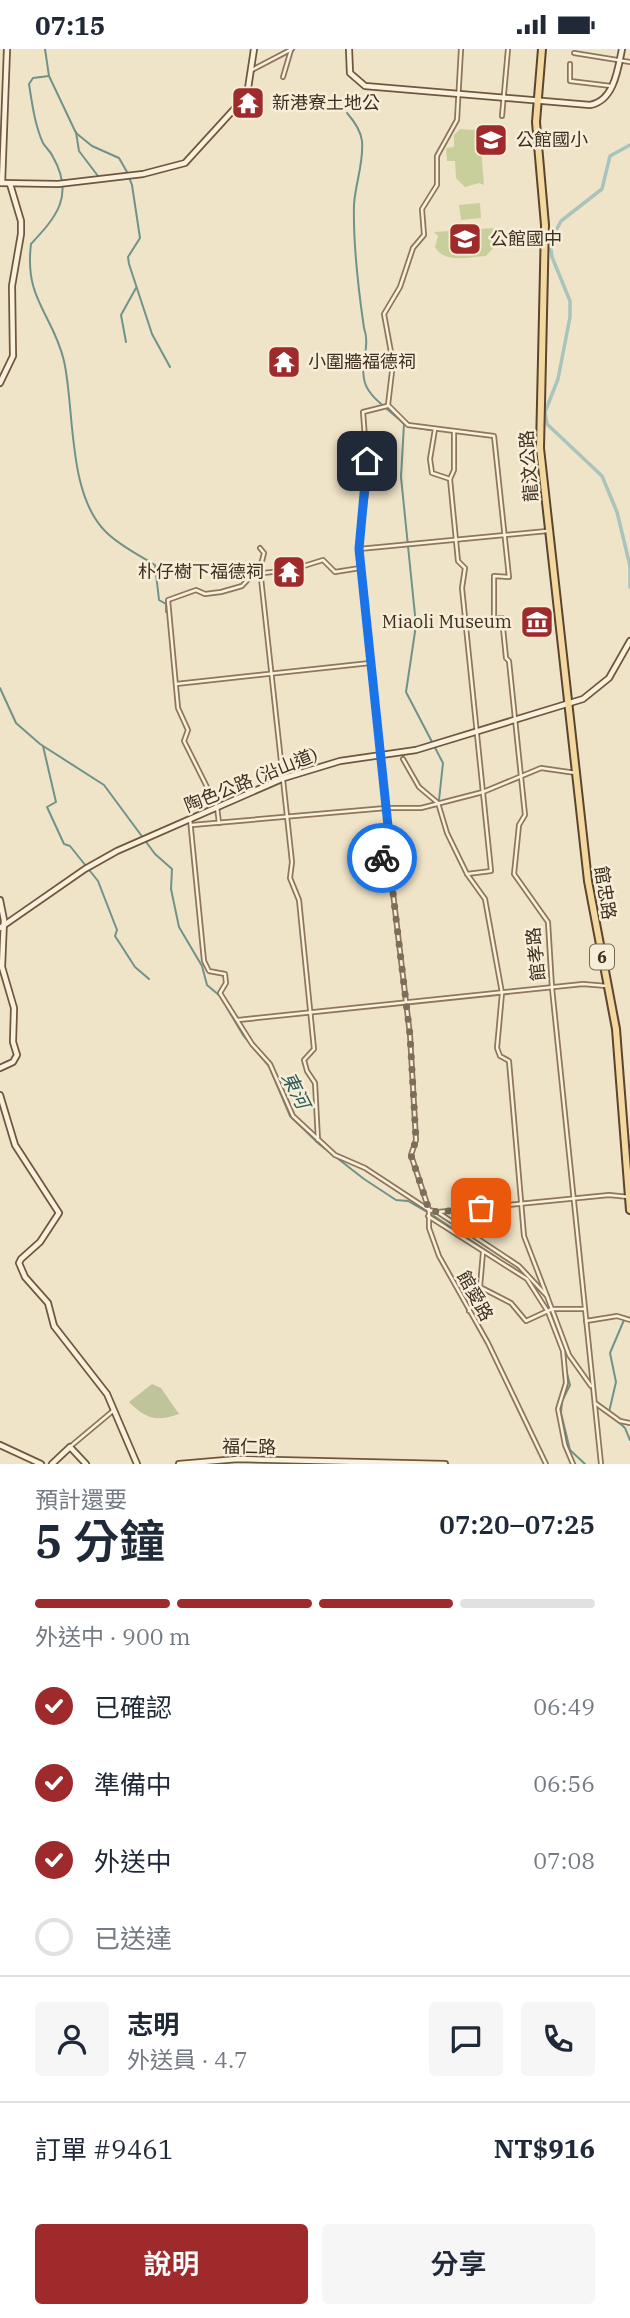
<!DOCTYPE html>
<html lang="zh-TW">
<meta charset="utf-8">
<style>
body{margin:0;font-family:"IBM Plex Serif","Noto Sans TC",serif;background:#f6f6f7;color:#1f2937;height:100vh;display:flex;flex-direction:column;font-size:26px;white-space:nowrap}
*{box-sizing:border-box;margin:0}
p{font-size:23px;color:#747a83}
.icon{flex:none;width:38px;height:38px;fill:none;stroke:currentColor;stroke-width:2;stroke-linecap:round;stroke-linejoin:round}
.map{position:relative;height:1415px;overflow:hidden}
.drawer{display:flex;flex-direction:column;background:#fff;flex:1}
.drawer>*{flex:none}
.pin{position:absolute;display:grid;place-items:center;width:60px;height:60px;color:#fff;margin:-30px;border-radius:14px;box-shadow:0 4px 10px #0006}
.courier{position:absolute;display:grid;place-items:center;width:70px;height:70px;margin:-35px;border:5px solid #1a73e8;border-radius:50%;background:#fff;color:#222;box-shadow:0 2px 9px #0007}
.overview em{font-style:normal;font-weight:600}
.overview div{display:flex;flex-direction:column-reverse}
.overview{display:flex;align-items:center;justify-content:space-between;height:119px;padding:0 35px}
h1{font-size:46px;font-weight:600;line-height:52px}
.bar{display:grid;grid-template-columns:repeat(4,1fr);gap:10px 7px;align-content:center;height:84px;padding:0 35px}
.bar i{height:9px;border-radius:5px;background:#e0e1e3}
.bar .selected{background:#9e2a2b}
.bar p{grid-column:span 4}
.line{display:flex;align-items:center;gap:18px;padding:0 35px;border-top:2px solid #e0e1e3}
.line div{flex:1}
.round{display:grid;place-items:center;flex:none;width:74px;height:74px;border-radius:7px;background:#f6f6f7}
ol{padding:0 35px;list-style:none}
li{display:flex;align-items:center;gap:21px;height:77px}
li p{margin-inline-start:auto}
li .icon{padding:7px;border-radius:50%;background:#9e2a2b;color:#fff;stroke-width:4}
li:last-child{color:#747a83}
li i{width:38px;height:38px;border:4px solid #e0e1e3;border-radius:50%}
.button{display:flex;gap:14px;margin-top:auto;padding:14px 35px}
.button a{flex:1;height:80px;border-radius:7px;background:#9e2a2b;color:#fff;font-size:28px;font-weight:600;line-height:80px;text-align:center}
.button a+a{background:#f6f6f7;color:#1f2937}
.status{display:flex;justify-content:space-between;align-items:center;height:49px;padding:0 35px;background:#fff;direction:ltr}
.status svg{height:19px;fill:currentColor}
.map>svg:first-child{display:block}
.green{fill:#c9cf9b}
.cemetery{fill:#bfc49a}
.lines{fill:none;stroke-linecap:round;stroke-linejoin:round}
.stream{stroke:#6f938a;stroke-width:2}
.canal{stroke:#a9c4bc;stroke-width:3.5}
.street-casing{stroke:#8d765c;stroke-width:6}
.secondary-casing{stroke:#6f573f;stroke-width:8}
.primary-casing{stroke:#5b4430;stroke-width:10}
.street{stroke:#faf1dc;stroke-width:2.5}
.secondary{stroke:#faf1dc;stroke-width:4.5}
.primary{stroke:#f3d9a0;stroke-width:6}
.done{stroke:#7c6e5b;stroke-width:7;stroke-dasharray:0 12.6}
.route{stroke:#1a73e8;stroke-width:9}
.labels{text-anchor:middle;stroke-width:5;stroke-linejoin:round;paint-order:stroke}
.shield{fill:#f7eed8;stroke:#756857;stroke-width:2}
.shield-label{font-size:16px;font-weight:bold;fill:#3d2e20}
.poi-label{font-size:18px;fill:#3d2e20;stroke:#f7eed8;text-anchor:start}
.street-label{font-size:18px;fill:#3d2e20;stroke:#f7eed8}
.water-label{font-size:19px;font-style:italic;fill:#2f5d5a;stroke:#f7eed8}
</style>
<div class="status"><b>07:15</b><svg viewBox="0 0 49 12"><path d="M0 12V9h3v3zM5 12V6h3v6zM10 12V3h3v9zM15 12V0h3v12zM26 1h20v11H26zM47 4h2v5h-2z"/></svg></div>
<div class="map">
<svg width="630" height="1415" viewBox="0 0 630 1415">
<rect width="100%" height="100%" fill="#f0e4c8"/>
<g class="green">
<polygon points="479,76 484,136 479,134 465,138 456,129 455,112 447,112 446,99 454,98 454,86 460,80 475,81"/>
<polygon points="480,154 481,169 461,171 459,156"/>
<path d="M494,179L492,184L495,197L486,207C470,208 444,215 435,198L438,187L434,183Z"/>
</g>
<path class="cemetery" d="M152,1335L161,1339L179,1365C156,1373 146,1370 129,1353Z"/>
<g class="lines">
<g class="stream">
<polyline points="45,0 49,27 76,84 92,97 119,109 127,123 132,136 140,189 128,208 129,215 152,285 170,318"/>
<path d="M49,27L33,29L29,35C32,54 35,77 43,94C46,99 51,103 53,108C75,147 56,168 31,195C24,251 53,265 64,312C75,361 67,445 106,483C120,497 139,506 155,516L159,551L166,555V563"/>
<path d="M347,64C354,72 361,82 362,92C364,114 355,135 354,156C353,196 358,238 364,279C371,298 359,315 365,334C370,350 393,363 404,375L401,428L416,576L406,643L443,714L439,751"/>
<polyline points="76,83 79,102 98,127"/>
<polyline points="126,293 121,266 136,239"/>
<polyline points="418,379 430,381"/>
<polyline points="0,639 16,674 40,695 104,736 155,805 172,820 171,840 179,878 202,917 207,936 220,947 243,986 269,1017 290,1067 319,1095 364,1130 396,1151 408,1152 434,1167 529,1230 553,1268 566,1303 565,1313"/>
<polyline points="43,697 56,753 47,758 64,795 70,797 98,832 117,881 115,887 135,918 149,930"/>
<polyline points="566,1321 570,1336 562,1352 561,1364 570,1401 585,1415"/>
<polyline points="609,1363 616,1333 610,1304 624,1271"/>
<polyline points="615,1370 625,1379 630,1391"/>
</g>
<g class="canal">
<polyline points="630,96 610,107 602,140 561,172 550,193 552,208 570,252 570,268 558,330 545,363 547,375 602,427 617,463 630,517"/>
<polyline points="630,518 630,538"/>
</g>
<defs>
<g id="street">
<polyline points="574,4 630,13"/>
<polyline points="570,15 570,32 611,37"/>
<polyline points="252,21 292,0"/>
<polyline points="283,28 291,1"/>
<polyline points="502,67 508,0"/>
<polyline points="388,356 408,376 494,387 509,528 494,527 494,569 502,569 506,609 509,612 525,766 519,776 514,825 548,873 552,939 601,1415"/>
<polyline points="388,356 393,314 384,265 400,238 413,199 424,186 422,160 437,136 437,107 457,71 461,0"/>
<polyline points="387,357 363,363 368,428 359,500 388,777 381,807 393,844 410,986 416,1091 411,1106 429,1161 429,1179 439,1207 488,1294 546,1415"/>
<polyline points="435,380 430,410 432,424 450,430"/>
<polyline points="454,382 454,421 450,430 458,512 465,519 462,539 491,822 467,825"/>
<polyline points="260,499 264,504 260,520 292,813 290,829 299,851 314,1000 304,1011 307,1022 315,1034 318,1091"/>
<polyline points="359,500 547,482"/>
<polyline points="176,635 370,614"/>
<polyline points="403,710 419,738 438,754 447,784 467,825 485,850 502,944 497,999 500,1007 509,1012 524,1187 547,1247"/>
<polyline points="190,770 204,912 209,922 225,925 226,934 220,944 252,995 270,1015 293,1067 335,1106 365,1119 429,1161 438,1163 609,1146 629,1148"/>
<polyline points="219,774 217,758 184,692 188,681 178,659 168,551 196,541 205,545 221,543 242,537 253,525 291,521 323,511 335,523 360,519"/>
<polyline points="192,776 386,759 421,759 483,743 541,719 576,724"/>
<polyline points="238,971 583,935 607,937"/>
<polyline points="439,1164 519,1217 547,1247 569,1306 591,1337"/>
<polyline points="428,1167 527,1230 548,1263 563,1302 566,1334 558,1360 565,1396 573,1415"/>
<polyline points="480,1238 511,1254 526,1272 552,1260 584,1260"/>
<polyline points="469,1262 480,1238 483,1203"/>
<polyline points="586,1272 617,1267 630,1271"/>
<polyline points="595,1354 620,1372 630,1374"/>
<polyline points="71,1397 114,1361"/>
</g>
<g id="secondary">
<path d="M349,0L350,24L365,37L590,56C614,52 618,20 622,0"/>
<polyline points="0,134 58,135 143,125 185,114 247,46 254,0"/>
<polyline points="2,134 7,0"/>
<polyline points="0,334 13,307 12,237 21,185 21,172 10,135"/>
<polyline points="0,851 4,871 2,918 14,959 13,993 17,1006 13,1013 0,1019"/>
<polyline points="0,879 85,820 117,802 284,729 340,712 416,701 583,650 609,629 630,592"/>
<polyline points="0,1046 15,1096 59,1164 40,1193 21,1210 19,1214 25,1228 48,1254 54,1277 107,1345 137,1415"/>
<polyline points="0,1396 41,1415"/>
<polyline points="52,1415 70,1398 86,1415"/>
<polyline points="179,1415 238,1410 445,1415"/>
</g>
<polyline id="primary" points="542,0 536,73 545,176 540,399 588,832 616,980 630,1161"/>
</defs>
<use href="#street" class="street-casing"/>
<use href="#secondary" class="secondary-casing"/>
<use href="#primary" class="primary-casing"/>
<use href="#street" class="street"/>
<use href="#secondary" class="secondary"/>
<use href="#primary" class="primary"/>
</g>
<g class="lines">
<polyline class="done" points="382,809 393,844 410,986 416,1091 411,1106 429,1161 438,1163 481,1159"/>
<polyline class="route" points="367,412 359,500 388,777 381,796 382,809"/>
</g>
<defs>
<symbol id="temple-square" viewBox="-11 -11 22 22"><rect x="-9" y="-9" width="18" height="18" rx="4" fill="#9e2a2b" stroke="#f7eed8"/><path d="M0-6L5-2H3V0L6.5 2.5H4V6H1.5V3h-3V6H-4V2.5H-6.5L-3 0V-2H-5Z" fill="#fff"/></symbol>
<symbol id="school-square" viewBox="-11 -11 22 22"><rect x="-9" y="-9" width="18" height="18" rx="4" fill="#9e2a2b" stroke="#f7eed8"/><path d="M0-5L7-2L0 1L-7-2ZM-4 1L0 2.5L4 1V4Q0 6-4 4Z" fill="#fff"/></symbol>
<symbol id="museum-square" viewBox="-11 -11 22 22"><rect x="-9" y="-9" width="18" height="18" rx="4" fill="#9e2a2b" stroke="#f7eed8"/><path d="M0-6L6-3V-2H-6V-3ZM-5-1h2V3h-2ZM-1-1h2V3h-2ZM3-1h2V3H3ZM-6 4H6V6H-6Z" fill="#fff"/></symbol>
</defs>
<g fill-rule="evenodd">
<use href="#temple-square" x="229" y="35" width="38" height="38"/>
<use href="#school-square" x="472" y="72" width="38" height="38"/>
<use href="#school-square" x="446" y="171" width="38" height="38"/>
<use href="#temple-square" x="265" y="294" width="38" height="38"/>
<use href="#temple-square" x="270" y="504" width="38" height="38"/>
<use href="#museum-square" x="518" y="554" width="38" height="38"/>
</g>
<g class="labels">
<rect class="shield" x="590" y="895.5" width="24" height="25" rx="5"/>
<g class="shield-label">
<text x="602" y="914">6</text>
</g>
<g class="poi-label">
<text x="272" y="60">新港寮土地公</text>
<text x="516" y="97">公館國小</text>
<text x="490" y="196">公館國中</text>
<text x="308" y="319">小圍牆福德祠</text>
<text x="264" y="529" text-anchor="end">朴仔樹下福德祠</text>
<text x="512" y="579" text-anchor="end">Miaoli Museum</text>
</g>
<g class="street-label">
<text transform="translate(529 417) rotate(-94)" y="6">龍汶公路</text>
<text transform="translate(251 731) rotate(-22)" y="6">陶色公路 (沿山道)</text>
<text transform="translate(605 844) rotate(81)" y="6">館忠路</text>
<text transform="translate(536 905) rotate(-96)" y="6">館孝路</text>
<text transform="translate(475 1247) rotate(61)" y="6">館愛路</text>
<text transform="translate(249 1398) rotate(1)" y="6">福仁路</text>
</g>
<g class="water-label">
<text transform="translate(296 1041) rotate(63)" y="7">東河</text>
</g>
</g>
</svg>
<div class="pin" style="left:481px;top:1159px;background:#ea580c"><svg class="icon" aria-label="bag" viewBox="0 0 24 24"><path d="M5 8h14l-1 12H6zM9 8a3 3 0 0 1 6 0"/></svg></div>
<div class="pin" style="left:367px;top:412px;background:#1f2937"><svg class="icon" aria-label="home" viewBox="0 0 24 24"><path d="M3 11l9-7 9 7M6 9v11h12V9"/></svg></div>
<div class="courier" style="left:382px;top:809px"><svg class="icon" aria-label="bike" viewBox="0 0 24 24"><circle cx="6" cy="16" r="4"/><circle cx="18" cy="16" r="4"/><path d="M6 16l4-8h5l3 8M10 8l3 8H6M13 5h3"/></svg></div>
</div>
<section class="drawer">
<div class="overview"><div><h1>5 分鐘</h1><p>預計還要</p></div><em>07:20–07:25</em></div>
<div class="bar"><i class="selected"></i><i class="selected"></i><i class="selected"></i><i></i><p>外送中 · 900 m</p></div>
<ol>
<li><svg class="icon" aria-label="check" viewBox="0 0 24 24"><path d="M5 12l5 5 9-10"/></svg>已確認<p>06:49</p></li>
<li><svg class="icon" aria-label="check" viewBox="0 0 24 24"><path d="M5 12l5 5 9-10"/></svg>準備中<p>06:56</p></li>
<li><svg class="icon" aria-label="check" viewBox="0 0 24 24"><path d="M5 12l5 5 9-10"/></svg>外送中<p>07:08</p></li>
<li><i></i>已送達</li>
</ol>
<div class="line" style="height:126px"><a class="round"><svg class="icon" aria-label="person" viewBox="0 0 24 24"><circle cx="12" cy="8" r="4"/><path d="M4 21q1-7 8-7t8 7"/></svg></a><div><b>志明</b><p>外送員 · 4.7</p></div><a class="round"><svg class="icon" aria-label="chat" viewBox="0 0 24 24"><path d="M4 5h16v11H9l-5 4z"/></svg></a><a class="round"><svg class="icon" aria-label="phone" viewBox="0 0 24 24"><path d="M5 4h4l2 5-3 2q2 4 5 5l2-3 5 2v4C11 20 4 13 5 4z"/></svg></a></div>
<div class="line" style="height:91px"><div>訂單 #9461</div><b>NT$916</b></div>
<div class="button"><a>說明</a><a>分享</a></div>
</section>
